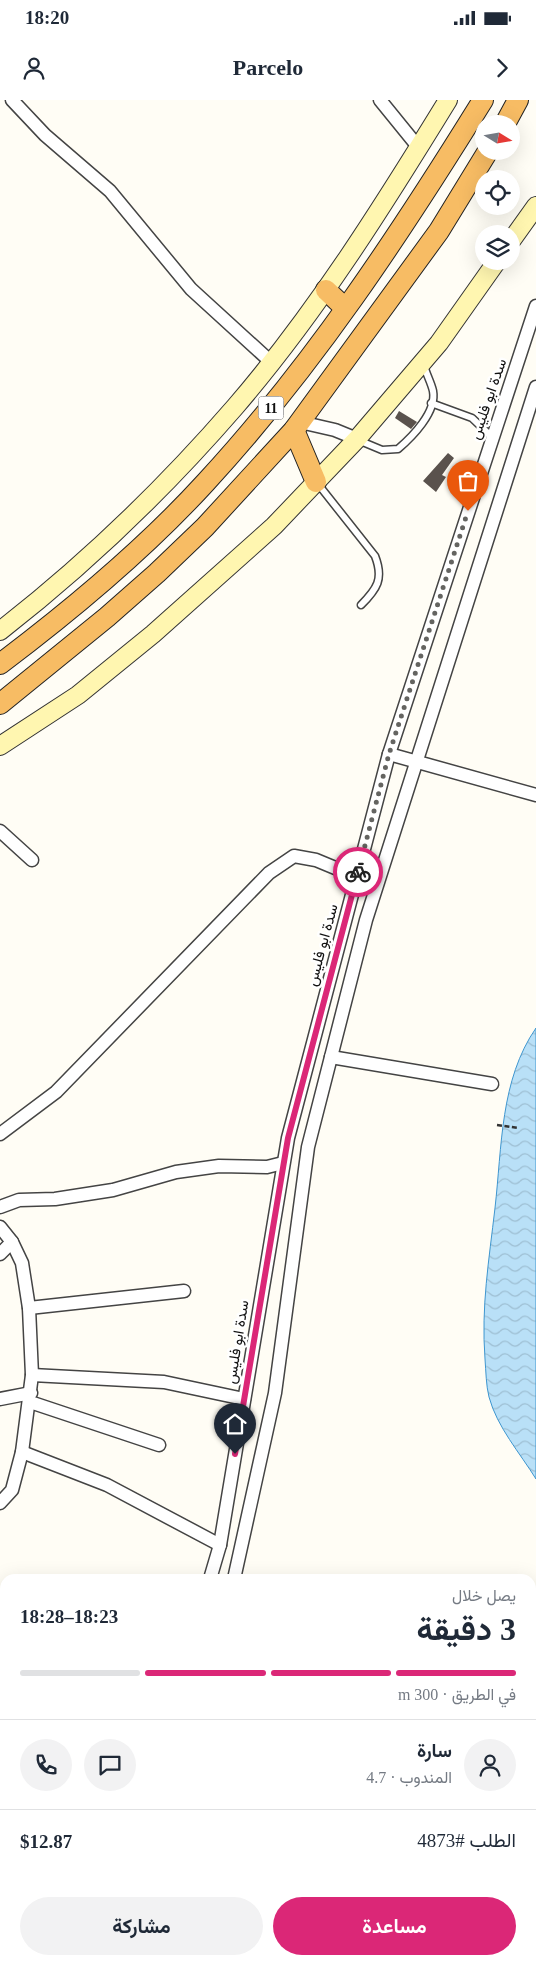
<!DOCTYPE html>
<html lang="ar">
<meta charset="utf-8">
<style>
body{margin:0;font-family:"Times New Roman",Vazirmatn,serif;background:#f2f2f3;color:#1f2937;direction:rtl;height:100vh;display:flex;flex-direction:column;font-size:19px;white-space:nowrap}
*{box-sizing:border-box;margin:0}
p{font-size:16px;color:#747a83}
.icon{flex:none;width:28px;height:28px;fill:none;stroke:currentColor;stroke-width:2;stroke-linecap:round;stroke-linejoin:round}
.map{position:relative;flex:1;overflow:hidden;direction:ltr}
.sheet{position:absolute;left:0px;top:1474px;width:536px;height:391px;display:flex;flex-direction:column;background:#fff;border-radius:15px 15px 0 0;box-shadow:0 5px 20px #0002;direction:rtl}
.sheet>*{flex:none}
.needle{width:32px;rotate:101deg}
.buttons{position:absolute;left:475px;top:15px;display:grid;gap:10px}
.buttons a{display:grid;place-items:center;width:45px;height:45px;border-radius:50%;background:#fff;box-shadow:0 5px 20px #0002;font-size:25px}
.pin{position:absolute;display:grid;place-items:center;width:42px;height:42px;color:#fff;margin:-51px -21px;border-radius:50% 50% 50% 0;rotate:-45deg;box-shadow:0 0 5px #0007}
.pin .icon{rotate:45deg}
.courier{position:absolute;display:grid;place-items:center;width:50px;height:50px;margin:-25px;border:4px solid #db2777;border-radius:50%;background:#fff;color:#222;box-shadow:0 1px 6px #0007}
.summary em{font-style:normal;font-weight:700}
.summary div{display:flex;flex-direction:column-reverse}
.summary{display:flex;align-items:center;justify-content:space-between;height:85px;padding:0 20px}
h1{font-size:32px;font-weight:700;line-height:38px}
.bar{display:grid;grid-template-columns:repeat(4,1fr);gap:8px 5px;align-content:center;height:60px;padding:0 20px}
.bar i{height:6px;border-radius:4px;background:#e0e1e3}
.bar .on{background:#db2777}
.bar p{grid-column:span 4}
.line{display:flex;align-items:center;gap:12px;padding:0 20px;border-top:1px solid #e0e1e3}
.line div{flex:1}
.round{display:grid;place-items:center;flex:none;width:52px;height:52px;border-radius:26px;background:#f2f2f3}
.cta{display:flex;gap:10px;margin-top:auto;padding:10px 20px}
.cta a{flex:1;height:58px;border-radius:30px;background:#db2777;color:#fff;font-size:20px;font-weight:700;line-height:58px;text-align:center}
.cta a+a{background:#f2f2f3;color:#1f2937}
.status{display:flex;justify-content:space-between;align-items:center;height:35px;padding:0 25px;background:#fff;direction:ltr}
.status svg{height:14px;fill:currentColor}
header{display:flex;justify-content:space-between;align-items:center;height:65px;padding:0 20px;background:#fff;font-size:22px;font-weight:700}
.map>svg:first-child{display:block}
.water{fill:url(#water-waves);stroke:#3f96cf}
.building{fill:#5a524d}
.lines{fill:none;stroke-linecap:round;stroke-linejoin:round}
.service-casing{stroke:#444;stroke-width:9}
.minor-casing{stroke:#444;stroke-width:15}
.secondary-casing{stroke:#333;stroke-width:20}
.trunk-casing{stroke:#222;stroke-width:22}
.path{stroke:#333;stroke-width:2.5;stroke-dasharray:5 2.5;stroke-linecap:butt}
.service{stroke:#fff;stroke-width:6}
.minor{stroke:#fff;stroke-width:12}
.secondary{stroke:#fff6b0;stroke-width:18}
.trunk{stroke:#f7bc64;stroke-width:20}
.done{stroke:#646461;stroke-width:5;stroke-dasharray:0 9}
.route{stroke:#db2777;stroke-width:6}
.labels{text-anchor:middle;stroke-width:5;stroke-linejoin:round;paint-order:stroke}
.shield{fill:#fff;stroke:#585858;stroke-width:1}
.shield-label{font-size:14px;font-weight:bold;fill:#111}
.street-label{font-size:15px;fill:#111;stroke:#fff}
</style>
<div class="status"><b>18:20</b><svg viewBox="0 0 49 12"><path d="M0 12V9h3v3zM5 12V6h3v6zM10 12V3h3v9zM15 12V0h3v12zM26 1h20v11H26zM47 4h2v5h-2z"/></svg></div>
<header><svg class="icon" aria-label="forward" viewBox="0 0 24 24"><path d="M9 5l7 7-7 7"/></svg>Parcelo<svg class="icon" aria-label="person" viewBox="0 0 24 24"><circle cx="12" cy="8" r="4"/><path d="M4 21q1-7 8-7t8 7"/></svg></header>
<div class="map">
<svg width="536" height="1864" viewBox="0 0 536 1864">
<defs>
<pattern id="water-waves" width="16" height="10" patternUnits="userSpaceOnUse" patternTransform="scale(1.25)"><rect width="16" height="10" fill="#b9e0f7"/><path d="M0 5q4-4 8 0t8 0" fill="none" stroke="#9ebfd3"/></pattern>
</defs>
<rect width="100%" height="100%" fill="#fffdf5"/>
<path class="water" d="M536,928V1379C520,1353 497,1327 489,1297C486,1285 486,1272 485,1259C481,1207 489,1160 495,1108C502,1047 500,980 536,928Z"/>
<g class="building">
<polygon points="399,311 417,322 411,329 395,318"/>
<polygon points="448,353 454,358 442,375 446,377 436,392 423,381"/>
</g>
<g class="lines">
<defs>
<g id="service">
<polyline points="431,303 472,318 492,337"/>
<path d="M358,340L382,350L398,349C412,337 437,312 433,291C431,282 426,274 424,265"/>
<path d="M318,384L375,456C384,479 377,489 361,505"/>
</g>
<g id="minor">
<polyline points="12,0 45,35 110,91 191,189 271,262"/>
<polyline points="380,0 419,48"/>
<polyline points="300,322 335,330 357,339"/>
<polyline points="389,654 536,695"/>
<polyline points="0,731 32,760"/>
<polyline points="331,957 492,984"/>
<polyline points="0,1034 56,992 269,773 294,756 316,760 357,777"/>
<polyline points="0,1107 19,1100 55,1099 113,1090 176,1072 219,1066 267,1067 283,1063"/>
<polyline points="0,1127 12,1142 22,1163 29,1208 32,1275 22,1352 12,1390 0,1403"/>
<polyline points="0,1154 12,1142"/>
<polyline points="29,1208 184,1191"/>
<polyline points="32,1275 164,1282 244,1299"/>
<polyline points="0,1299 31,1293"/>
<polyline points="30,1302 159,1345"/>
<polyline points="22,1352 107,1385 220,1445"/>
<polyline points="210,1479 220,1445 288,1038 389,654 536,206"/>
<polyline points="234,1479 275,1293 308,1047 366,820 536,287"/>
<polyline points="0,1692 5,1691"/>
<polyline points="112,1864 113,1860"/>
<polyline points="141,1864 142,1860"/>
</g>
<g id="secondary">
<polyline points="511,141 536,106"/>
<path d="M0,531C86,464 164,389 235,307C316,213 383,106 448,0"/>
<polyline points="0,646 78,595 153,534 274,426 357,339 439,243 497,161"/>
</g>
<g id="trunk">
<polyline points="505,24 518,0"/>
<polyline points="326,190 345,208"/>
<polyline points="294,330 316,382"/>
<path d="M0,564C73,509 144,450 206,382C313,266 400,134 483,0"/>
<polyline points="0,604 107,517 157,473 205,427 294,330 439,131 488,51"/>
</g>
</defs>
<use href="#service" class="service-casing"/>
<use href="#minor" class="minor-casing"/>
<use href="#secondary" class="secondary-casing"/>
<use href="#trunk" class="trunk-casing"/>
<polyline class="path" points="497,1025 519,1028"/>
<use href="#service" class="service"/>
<use href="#minor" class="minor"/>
<use href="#secondary" class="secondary"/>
<use href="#trunk" class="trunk"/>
</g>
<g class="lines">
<polyline class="done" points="358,772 389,654 468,411"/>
<polyline class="route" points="235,1354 288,1038 358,772"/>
</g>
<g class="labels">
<rect class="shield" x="258.5" y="296.5" width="25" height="23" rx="4"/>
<g class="shield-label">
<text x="271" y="313">11</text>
</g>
<g class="street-label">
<text transform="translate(488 299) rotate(-71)" y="5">سدة ابو فليس</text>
<text transform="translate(322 845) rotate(-75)" y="5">سدة ابو فليس</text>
<text transform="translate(237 1242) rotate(-81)" y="5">سدة ابو فليس</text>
</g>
</g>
</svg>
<div class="buttons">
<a><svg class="needle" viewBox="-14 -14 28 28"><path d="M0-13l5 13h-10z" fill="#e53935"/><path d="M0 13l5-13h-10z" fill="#747a83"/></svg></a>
<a><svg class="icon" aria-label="locate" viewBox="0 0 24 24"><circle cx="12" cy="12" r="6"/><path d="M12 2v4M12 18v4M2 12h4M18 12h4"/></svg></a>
<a><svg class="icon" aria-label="layers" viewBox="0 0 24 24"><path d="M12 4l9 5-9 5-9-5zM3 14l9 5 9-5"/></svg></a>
</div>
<div class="pin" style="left:468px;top:411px;background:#ea580c"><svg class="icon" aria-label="bag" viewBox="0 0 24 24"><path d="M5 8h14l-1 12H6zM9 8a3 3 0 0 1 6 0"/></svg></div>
<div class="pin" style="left:235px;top:1354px;background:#1f2937"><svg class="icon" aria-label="home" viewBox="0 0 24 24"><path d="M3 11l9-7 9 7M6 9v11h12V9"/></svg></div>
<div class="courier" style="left:358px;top:772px"><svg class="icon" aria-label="bike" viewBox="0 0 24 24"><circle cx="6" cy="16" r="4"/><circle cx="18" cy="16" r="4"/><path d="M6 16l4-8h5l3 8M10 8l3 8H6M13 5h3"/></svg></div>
<section class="sheet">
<div class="summary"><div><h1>3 دقيقة</h1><p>يصل خلال</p></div><em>18:23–18:28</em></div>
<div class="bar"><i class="on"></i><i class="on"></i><i class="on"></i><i></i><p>في الطريق · 300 m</p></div>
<div class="line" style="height:90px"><a class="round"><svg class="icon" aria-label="person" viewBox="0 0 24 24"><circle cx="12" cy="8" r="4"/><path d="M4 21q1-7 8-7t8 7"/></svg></a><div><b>سارة</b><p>المندوب · 4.7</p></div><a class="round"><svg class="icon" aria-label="chat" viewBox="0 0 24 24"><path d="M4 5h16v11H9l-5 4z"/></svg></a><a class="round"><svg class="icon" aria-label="phone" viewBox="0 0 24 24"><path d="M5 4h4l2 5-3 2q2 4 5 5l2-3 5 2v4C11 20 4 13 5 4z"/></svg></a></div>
<div class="line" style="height:65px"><div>الطلب #4873</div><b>$12.87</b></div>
<div class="cta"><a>مساعدة</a><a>مشاركة</a></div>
</section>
</div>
